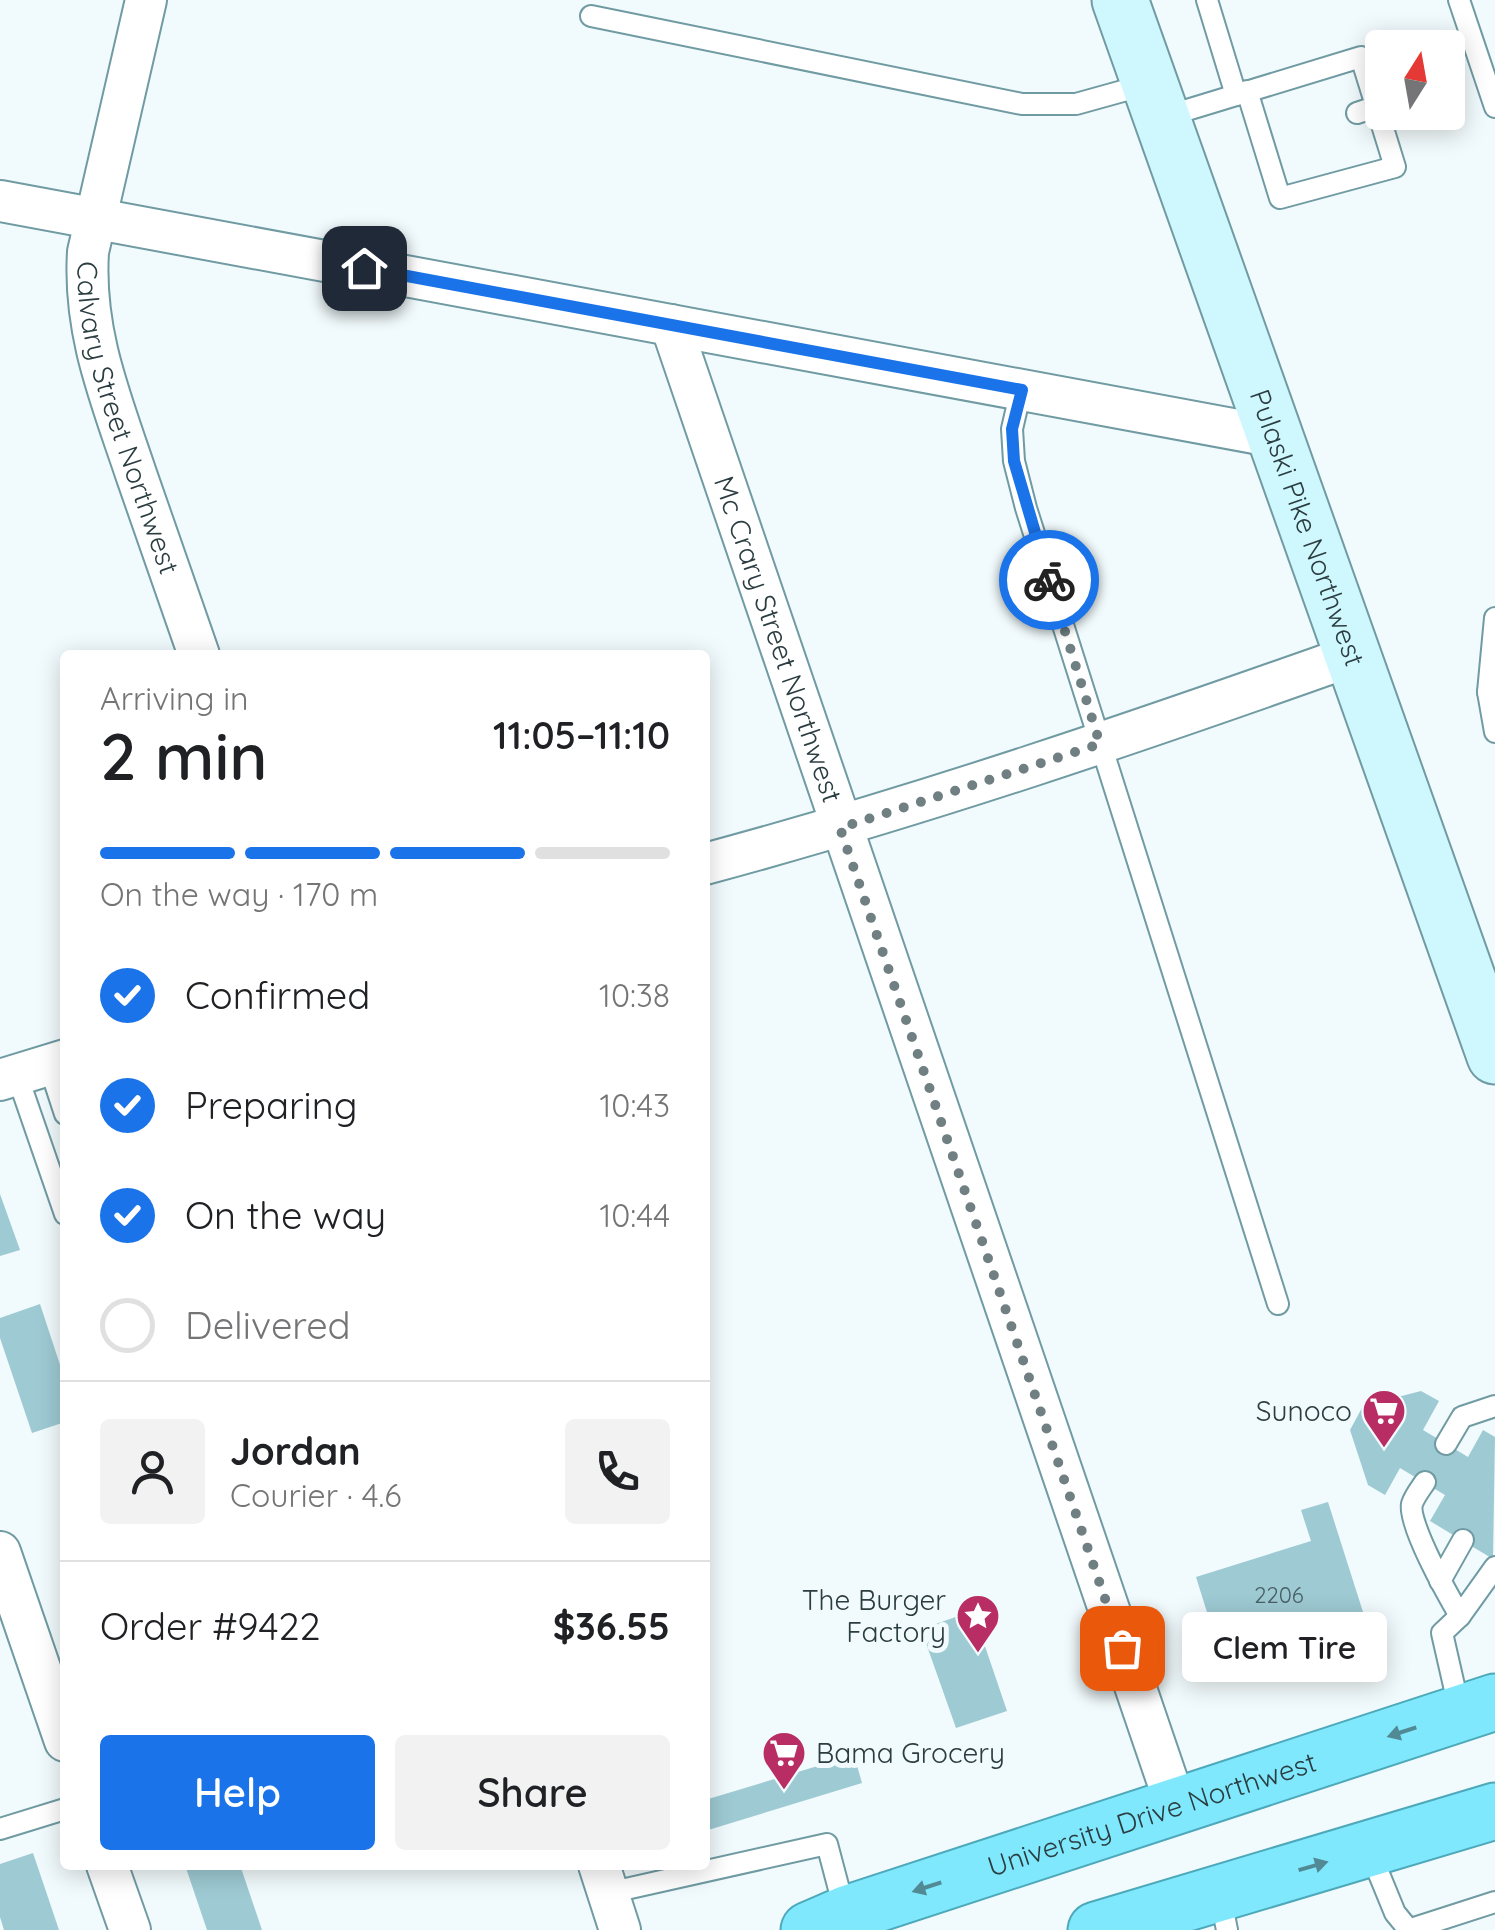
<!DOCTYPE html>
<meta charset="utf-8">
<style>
body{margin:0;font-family:Quicksand,sans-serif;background:#f2f2f2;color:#202124;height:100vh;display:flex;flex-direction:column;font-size:38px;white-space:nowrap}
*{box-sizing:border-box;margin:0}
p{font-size:32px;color:#757577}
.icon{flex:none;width:55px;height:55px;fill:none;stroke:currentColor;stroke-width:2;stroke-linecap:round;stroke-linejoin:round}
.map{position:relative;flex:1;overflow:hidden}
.sheet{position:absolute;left:60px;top:650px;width:650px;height:1220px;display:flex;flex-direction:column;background:#fff;border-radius:10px;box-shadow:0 5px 25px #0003}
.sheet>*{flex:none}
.needle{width:65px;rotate:11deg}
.tools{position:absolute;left:1365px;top:30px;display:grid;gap:20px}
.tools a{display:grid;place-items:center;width:100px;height:100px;border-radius:10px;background:#fff;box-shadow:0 5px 25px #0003;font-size:50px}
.pin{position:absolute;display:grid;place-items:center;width:85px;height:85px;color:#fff;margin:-42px;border-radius:20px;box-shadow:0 5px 15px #0006}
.courier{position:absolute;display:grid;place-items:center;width:100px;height:100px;margin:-50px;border:8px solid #1a73e8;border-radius:50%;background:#fff;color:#222;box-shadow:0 2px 12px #0007}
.bubble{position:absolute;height:70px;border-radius:10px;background:#fff;box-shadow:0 5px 25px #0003;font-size:32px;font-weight:600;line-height:70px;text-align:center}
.head em{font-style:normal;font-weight:600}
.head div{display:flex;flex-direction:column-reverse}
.head{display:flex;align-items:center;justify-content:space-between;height:170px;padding:0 40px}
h1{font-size:65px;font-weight:600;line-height:75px}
.bar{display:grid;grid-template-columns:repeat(4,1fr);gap:15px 10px;align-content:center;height:120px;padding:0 40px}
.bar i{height:12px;border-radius:8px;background:#e0e0e0}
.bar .current{background:#1a73e8}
.bar p{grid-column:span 4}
.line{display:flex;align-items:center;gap:25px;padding:0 40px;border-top:2px solid #e0e0e0}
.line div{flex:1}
.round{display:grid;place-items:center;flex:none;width:105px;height:105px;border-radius:10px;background:#f2f2f2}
ol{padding:0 40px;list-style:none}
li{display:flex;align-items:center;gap:30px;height:110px}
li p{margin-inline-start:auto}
li .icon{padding:10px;border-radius:50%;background:#1a73e8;color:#fff;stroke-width:4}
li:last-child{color:#757577}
li i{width:55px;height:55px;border:5px solid #e0e0e0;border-radius:50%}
.cta{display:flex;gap:20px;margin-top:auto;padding:20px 40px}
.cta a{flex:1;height:115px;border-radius:10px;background:#1a73e8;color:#fff;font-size:40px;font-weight:600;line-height:115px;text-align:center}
.cta a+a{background:#f2f2f2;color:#202124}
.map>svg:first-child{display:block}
.building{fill:#9ecad3}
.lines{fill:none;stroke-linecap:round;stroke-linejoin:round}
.service-casing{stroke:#709ba3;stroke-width:24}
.minor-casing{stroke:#709ba3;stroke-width:44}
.secondary-casing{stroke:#709ba3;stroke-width:59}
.trunk-casing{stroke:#4da9ba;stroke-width:59}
.service{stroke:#fff;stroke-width:20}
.minor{stroke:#fff;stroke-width:40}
.secondary{stroke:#cff7fe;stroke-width:55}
.trunk{stroke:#7fe8fc;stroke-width:55}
.oneway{fill:#518a95}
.done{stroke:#707f82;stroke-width:10;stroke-dasharray:0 18}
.route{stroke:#1a73e8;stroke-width:12}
.labels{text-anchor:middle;stroke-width:10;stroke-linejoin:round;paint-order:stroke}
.number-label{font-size:22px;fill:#486066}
.street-label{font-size:28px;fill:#2b3d41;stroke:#f1fafc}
.poi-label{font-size:28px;fill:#2b3d41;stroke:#f1fafc;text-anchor:end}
</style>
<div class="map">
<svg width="1495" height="1930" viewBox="0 0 1495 1930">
<rect width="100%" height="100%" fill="#f1fafc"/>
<g class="building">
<polygon points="0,1194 20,1250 0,1256"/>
<polygon points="40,1304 65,1380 65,1422 32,1433 0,1338 0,1318"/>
<polygon points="1421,1391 1439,1401 1423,1430 1468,1457 1483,1430 1495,1437 1493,1559 1430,1521 1445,1495 1400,1468 1385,1495 1368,1485 1350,1430 1363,1406"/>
<polygon points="1328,1502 1363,1612 1221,1657 1196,1577 1311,1541 1301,1510"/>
<polygon points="973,1611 1007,1711 956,1728 921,1629"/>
<polygon points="854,1755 862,1783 705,1831 705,1800"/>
<polygon points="33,1853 59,1930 4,1930 0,1917 0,1864"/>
<polygon points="185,1865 240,1865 262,1930 207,1930"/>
</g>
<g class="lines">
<defs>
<g id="service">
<polyline points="1207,0 1236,95"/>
<polyline points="1459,0 1495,107"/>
<polyline points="591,16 1022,104 1076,104 1148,84"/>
<polyline points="1357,113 1378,106"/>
<polyline points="1164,117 1361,57 1395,167 1280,198 1247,91"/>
<polyline points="1021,390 1012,429 1014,461 1026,508 1278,1304"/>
<polyline points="1495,618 1488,692 1495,693"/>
<polyline points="1488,692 1495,732"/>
<polyline points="49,1065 65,1114"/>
<polyline points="17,1075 65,1214"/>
<polyline points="1446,1444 1462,1417 1495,1406"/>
<path d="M1425,1482C1421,1488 1414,1497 1412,1504C1407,1523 1449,1597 1460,1616L1495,1567"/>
<polyline points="1440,1581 1463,1540"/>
<polyline points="1460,1712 1442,1633 1460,1616"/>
<polyline points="0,1829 65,1809"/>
<polyline points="1370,1852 1395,1913 1409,1930"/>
<polyline points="608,1893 827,1844 845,1912"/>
<polyline points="1220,1895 1227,1930"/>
<polyline points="1408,1930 1495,1902"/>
</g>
<g id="minor">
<path id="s1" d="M146,0L88,252C83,333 111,399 136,474C157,534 178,595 199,655"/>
<polyline points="0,201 1276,437"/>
<path id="s2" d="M671,325L1176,1806"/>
<path d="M705,864C924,805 1140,731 1354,655"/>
<polyline points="0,1080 65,1060"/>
<polyline points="0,1552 65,1741"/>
<polyline points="107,1865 130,1930"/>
<polyline points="599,1865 620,1930"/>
</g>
<g id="secondary">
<path id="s3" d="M1120,0L1495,1056"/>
</g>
<g id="trunk">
<path id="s4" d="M809,1930L846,1914L1495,1702"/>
<polyline points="1096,1930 1495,1811"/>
</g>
</defs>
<use href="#service" class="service-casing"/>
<use href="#minor" class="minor-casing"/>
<use href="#secondary" class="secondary-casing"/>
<use href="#trunk" class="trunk-casing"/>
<use href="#service" class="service"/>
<use href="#minor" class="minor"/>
<use href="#secondary" class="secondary"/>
<use href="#trunk" class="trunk"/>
</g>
<defs><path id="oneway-solid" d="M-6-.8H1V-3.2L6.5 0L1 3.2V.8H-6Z" transform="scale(2.5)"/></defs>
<g class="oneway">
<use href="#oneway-solid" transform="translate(1402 1732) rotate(162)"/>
<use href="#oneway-solid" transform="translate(1313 1866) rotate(-16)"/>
<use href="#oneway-solid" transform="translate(927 1887) rotate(162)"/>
</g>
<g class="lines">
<polyline class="done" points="1049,580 1100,744 840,828 1122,1648"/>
<polyline class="route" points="364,268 1022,390 1012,429 1014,461 1049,580"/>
</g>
<defs>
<symbol id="supermarket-pin" viewBox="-11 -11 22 30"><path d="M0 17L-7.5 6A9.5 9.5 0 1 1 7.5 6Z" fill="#b92d65" stroke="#f1fafc"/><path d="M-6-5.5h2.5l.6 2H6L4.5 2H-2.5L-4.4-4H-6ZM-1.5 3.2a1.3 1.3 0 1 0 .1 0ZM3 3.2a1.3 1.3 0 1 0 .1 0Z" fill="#fff"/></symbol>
<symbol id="sight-pin" viewBox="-11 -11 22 30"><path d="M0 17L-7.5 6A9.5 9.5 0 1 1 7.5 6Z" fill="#b92d65" stroke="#f1fafc"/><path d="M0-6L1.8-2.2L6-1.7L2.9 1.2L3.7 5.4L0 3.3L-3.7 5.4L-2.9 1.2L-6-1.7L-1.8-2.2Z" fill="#fff"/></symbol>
</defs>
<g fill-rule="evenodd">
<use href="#supermarket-pin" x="1359" y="1386" width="50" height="68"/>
<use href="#sight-pin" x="953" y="1591" width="50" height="68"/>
<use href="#supermarket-pin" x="759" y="1728" width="50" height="68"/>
</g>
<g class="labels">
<g class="number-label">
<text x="1279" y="1603">2206</text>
</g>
<g class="street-label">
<text dy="10" stroke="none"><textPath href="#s1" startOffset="430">Calvary Street Northwest</textPath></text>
<text dy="10" stroke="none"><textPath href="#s3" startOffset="560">Pulaski Pike Northwest</textPath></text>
<text dy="10" stroke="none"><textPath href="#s2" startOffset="332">Mc Crary Street Northwest</textPath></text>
<text dy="10" stroke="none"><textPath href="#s4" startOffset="362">University Drive Northwest</textPath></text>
</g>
<g class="poi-label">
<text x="1352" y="1421">Sunoco</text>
<text x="946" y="1610">The Burger<tspan x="946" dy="32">Factory</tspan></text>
<text x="816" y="1763" text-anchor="start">Bama Grocery</text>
</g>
</g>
</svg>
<div class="tools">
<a><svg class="needle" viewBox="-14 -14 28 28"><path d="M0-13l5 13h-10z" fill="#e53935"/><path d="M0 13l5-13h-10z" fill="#757577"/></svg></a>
</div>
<div class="pin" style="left:1122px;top:1648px;background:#ea580c"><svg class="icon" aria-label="bag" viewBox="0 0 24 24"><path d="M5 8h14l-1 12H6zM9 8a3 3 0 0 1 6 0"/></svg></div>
<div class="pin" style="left:364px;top:268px;background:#1f2937"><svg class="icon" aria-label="home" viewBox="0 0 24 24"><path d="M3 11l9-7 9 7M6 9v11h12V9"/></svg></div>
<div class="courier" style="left:1049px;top:580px"><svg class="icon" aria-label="bike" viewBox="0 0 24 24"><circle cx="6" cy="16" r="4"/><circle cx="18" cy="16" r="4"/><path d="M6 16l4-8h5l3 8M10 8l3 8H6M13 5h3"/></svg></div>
<div class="bubble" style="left:1182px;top:1612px;width:205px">Clem Tire</div>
<section class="sheet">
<div class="head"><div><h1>2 min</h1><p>Arriving in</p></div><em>11:05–11:10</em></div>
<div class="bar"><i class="current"></i><i class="current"></i><i class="current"></i><i></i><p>On the way · 170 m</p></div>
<ol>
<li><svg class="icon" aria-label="check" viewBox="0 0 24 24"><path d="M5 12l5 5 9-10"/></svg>Confirmed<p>10:38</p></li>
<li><svg class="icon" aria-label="check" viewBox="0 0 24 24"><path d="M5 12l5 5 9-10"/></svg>Preparing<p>10:43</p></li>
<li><svg class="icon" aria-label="check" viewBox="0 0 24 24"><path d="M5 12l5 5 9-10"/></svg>On the way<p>10:44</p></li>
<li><i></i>Delivered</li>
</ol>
<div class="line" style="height:180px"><a class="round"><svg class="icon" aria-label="person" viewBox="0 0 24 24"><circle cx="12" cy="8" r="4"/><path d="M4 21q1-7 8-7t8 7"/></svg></a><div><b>Jordan</b><p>Courier · 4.6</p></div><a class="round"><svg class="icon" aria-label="phone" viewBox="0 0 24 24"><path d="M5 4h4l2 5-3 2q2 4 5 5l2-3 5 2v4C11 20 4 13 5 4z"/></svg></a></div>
<div class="line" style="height:130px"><div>Order #9422</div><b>$36.55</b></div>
<div class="cta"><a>Help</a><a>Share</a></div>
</section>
</div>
